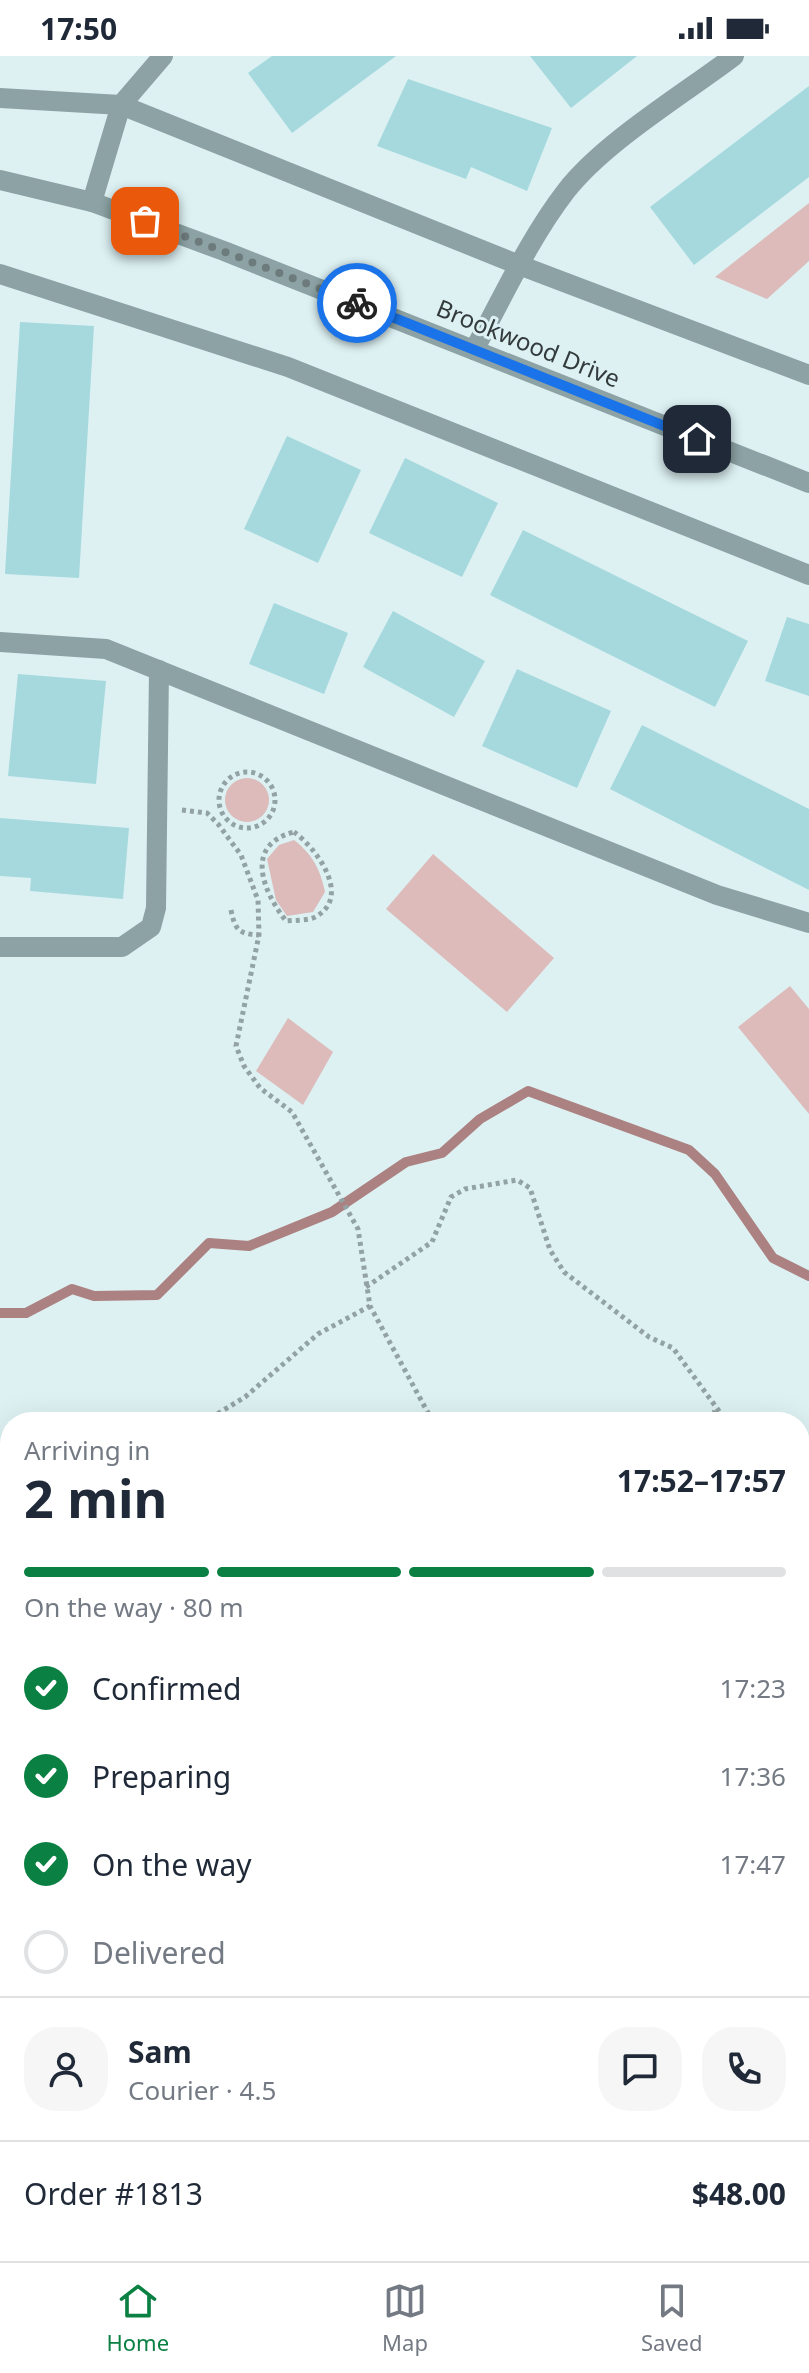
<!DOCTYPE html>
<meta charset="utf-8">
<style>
body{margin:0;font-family:"Noto Sans",sans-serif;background:#f6f6f7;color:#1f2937;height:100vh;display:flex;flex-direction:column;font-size:30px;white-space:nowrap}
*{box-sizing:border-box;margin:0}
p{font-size:26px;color:#747a83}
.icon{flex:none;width:44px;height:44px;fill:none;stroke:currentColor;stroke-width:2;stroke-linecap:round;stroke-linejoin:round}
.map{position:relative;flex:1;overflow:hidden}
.details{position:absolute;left:0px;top:1356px;width:810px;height:850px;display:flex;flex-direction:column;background:#fff;border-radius:32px 32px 0 0;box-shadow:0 8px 32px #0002}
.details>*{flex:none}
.pin{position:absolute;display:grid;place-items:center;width:68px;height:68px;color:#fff;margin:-34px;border-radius:16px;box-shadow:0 4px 12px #0006}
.courier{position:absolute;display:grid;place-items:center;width:80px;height:80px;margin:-40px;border:6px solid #1a73e8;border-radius:50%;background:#fff;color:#222;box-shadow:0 2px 10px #0007}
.summary em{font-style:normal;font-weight:700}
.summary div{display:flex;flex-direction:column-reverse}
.summary{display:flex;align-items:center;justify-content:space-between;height:136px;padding:0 24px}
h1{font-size:52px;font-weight:700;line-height:60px}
.bar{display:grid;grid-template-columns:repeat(4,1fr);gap:12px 8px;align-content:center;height:96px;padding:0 24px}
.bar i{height:10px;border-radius:6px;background:#e0e1e3}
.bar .current{background:#0b8043}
.bar p{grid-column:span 4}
.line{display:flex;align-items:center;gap:20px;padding:0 24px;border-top:2px solid #e0e1e3}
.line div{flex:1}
.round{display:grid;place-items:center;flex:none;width:84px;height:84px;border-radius:32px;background:#f6f6f7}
ol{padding:0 24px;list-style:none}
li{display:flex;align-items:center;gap:24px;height:88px}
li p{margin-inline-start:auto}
li .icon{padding:8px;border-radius:50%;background:#0b8043;color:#fff;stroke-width:4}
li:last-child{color:#747a83}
li i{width:44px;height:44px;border:4px solid #e0e1e3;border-radius:50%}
.status{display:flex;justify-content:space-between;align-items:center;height:56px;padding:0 40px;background:#fff;direction:ltr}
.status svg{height:22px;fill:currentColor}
.menu{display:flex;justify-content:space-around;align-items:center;height:112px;border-top:2px solid #e0e1e3;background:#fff;font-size:22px;color:#747a83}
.menu a{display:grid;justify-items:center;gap:4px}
.menu .current{color:#0b8043}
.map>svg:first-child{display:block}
.green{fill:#dcbbba}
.water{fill:#ac8181}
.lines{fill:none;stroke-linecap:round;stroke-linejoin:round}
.stream{stroke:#ac8181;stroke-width:10}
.building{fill:#a5d9de}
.path{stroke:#93a2a3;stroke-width:5;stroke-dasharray:4 4;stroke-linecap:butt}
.service{stroke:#8ca2a4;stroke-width:20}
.minor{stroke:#8ca2a4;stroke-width:20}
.done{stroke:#6e7b7c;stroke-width:8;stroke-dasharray:0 14.4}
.route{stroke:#1a73e8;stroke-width:10}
.labels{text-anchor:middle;stroke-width:6;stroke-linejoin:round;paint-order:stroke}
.street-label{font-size:24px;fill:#333b3c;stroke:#ddf1f3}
</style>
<div class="status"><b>17:50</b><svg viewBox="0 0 49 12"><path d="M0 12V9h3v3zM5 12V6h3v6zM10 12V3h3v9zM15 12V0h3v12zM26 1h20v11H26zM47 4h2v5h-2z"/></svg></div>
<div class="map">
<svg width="809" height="2205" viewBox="0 0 809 2205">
<rect width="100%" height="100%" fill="#ddf1f3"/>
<g class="green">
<polygon points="809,147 809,205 767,243 715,221"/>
<circle cx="247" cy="744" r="22"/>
<path d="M294,784C313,799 320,813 325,836L313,856L287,860L276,844L267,803L279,789Z"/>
<polygon points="433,798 554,902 507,956 386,853"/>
<polygon points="790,930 809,953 809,1058 738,971"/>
<polygon points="288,962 333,996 303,1049 256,1015"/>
</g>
<g class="water">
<polygon points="800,1446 809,1447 809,1635 800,1630"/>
<polygon points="809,1822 809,1912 800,1908 800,1824"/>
</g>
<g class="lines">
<g class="stream">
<polyline points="0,1257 26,1257 72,1233 94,1240 157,1239 209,1187 249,1190 332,1156 406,1106 442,1097 480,1063 528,1035 689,1094 715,1118 773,1202 809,1220"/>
<polyline points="0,1798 10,1789"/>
</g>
</g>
<g class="building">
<polygon points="272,0 396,0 292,77 248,17"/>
<polygon points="530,0 637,0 571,52"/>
<polygon points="408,23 552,72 527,135 471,111 466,123 377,90"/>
<polygon points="809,30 809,121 694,209 650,151"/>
<polygon points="20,266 94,270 79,522 5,518"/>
<polygon points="287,380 361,414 318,507 244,473"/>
<polygon points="405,402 498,447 462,521 369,477"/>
<polygon points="523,474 748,585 715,651 490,539"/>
<polygon points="274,547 348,577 324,638 249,608"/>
<polygon points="393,555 485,605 454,661 363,611"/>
<polygon points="787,561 809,568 809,640 765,625"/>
<polygon points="517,613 611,655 577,732 482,690"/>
<polygon points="18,618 106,625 96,728 8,720"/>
<polygon points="642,669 809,753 809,834 610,733"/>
<polygon points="0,762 129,772 123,843 30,835 31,822 0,820"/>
<polygon points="809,2151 809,2205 737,2205 749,2196 800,2196 800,2157"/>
<polygon points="164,2196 256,2196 263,2205 171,2205"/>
<polygon points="426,2196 440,2196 447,2205 415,2205"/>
</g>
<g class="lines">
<g class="path">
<circle cx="247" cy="744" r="28"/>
<polyline points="182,754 207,757 218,768 241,799 258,844 259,879 236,990 244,1010 260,1032 292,1056 358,1173 370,1250 433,1366"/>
<path d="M294,776C315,791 352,839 317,860C310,865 295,864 286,865C262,834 244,789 294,776Z"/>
<path d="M231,854C235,874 239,878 259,879"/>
<polyline points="366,1231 432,1186 451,1141 465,1133 517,1124 530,1132 550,1194 564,1216 649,1281 673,1292 727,1366"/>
<polyline points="204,1366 245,1341 318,1278 370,1250"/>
<polyline points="712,1366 715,1354"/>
<polyline points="800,1380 809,1382"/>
<polyline points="2,1513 10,1505"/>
<polyline points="0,1565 10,1564"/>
<polyline points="800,1993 809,1996"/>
<polyline points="571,2196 577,2205"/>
<polyline points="542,2205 555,2196"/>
</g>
<g class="service">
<polyline points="0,42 121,49 519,209 809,319"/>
<polyline points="92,146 121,49 163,0"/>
<polyline points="0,218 288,311 809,519"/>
<path d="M474,294C503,241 529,183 566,135C604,86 684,38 734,0"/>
<polyline points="0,586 106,593 717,839 809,867"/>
<polyline points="0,891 122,891 151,871 156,852 159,614"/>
</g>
<g class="minor">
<polyline points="0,124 92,146 224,195 809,427"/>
<polyline points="0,1959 10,1952"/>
<polyline points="0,2078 10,2091"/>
<polyline points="800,2088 809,2082"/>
<polyline points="93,2196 100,2205"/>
<polyline points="508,2196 515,2205"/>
<polyline points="0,2201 3,2205"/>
<polyline points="639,2205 651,2196"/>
</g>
</g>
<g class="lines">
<polyline class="done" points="145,165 357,247"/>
<polyline class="route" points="357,247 697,383"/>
</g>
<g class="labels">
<g class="street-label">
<text transform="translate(528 288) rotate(22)" y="8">Brookwood Drive</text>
</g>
</g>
</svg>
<div class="pin" style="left:145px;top:165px;background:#ea580c"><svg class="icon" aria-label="bag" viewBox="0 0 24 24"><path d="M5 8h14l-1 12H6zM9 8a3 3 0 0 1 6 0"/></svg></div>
<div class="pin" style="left:697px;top:383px;background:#1f2937"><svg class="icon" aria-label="home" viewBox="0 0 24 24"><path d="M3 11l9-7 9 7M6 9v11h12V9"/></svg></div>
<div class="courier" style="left:357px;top:247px"><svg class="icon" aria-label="bike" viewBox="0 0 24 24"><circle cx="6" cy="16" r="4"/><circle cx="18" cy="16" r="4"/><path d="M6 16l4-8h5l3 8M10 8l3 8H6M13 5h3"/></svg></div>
<section class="details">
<div class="summary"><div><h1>2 min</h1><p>Arriving in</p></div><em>17:52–17:57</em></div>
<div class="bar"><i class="current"></i><i class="current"></i><i class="current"></i><i></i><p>On the way · 80 m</p></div>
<ol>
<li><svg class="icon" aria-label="check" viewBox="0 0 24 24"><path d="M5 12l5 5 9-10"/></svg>Confirmed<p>17:23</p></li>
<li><svg class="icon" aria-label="check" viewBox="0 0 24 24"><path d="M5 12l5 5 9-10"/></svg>Preparing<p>17:36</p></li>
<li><svg class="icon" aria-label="check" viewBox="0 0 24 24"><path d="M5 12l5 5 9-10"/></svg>On the way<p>17:47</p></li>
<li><i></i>Delivered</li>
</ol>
<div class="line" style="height:144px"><a class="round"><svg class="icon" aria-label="person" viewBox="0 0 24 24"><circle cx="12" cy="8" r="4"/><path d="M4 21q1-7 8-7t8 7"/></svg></a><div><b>Sam</b><p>Courier · 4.5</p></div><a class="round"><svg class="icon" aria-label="chat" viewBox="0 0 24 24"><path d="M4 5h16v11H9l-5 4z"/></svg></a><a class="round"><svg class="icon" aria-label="phone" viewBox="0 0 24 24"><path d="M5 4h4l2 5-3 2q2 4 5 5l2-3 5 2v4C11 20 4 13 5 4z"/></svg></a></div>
<div class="line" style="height:104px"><div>Order #1813</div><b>$48.00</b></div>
</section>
</div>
<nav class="menu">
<a class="current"><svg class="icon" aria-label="home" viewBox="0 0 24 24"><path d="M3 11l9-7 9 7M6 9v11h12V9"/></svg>Home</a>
<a><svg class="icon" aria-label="map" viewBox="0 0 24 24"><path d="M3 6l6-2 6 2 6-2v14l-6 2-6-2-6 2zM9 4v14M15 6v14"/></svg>Map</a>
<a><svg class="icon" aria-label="saved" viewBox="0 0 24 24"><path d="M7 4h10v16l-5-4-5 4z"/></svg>Saved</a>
</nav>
